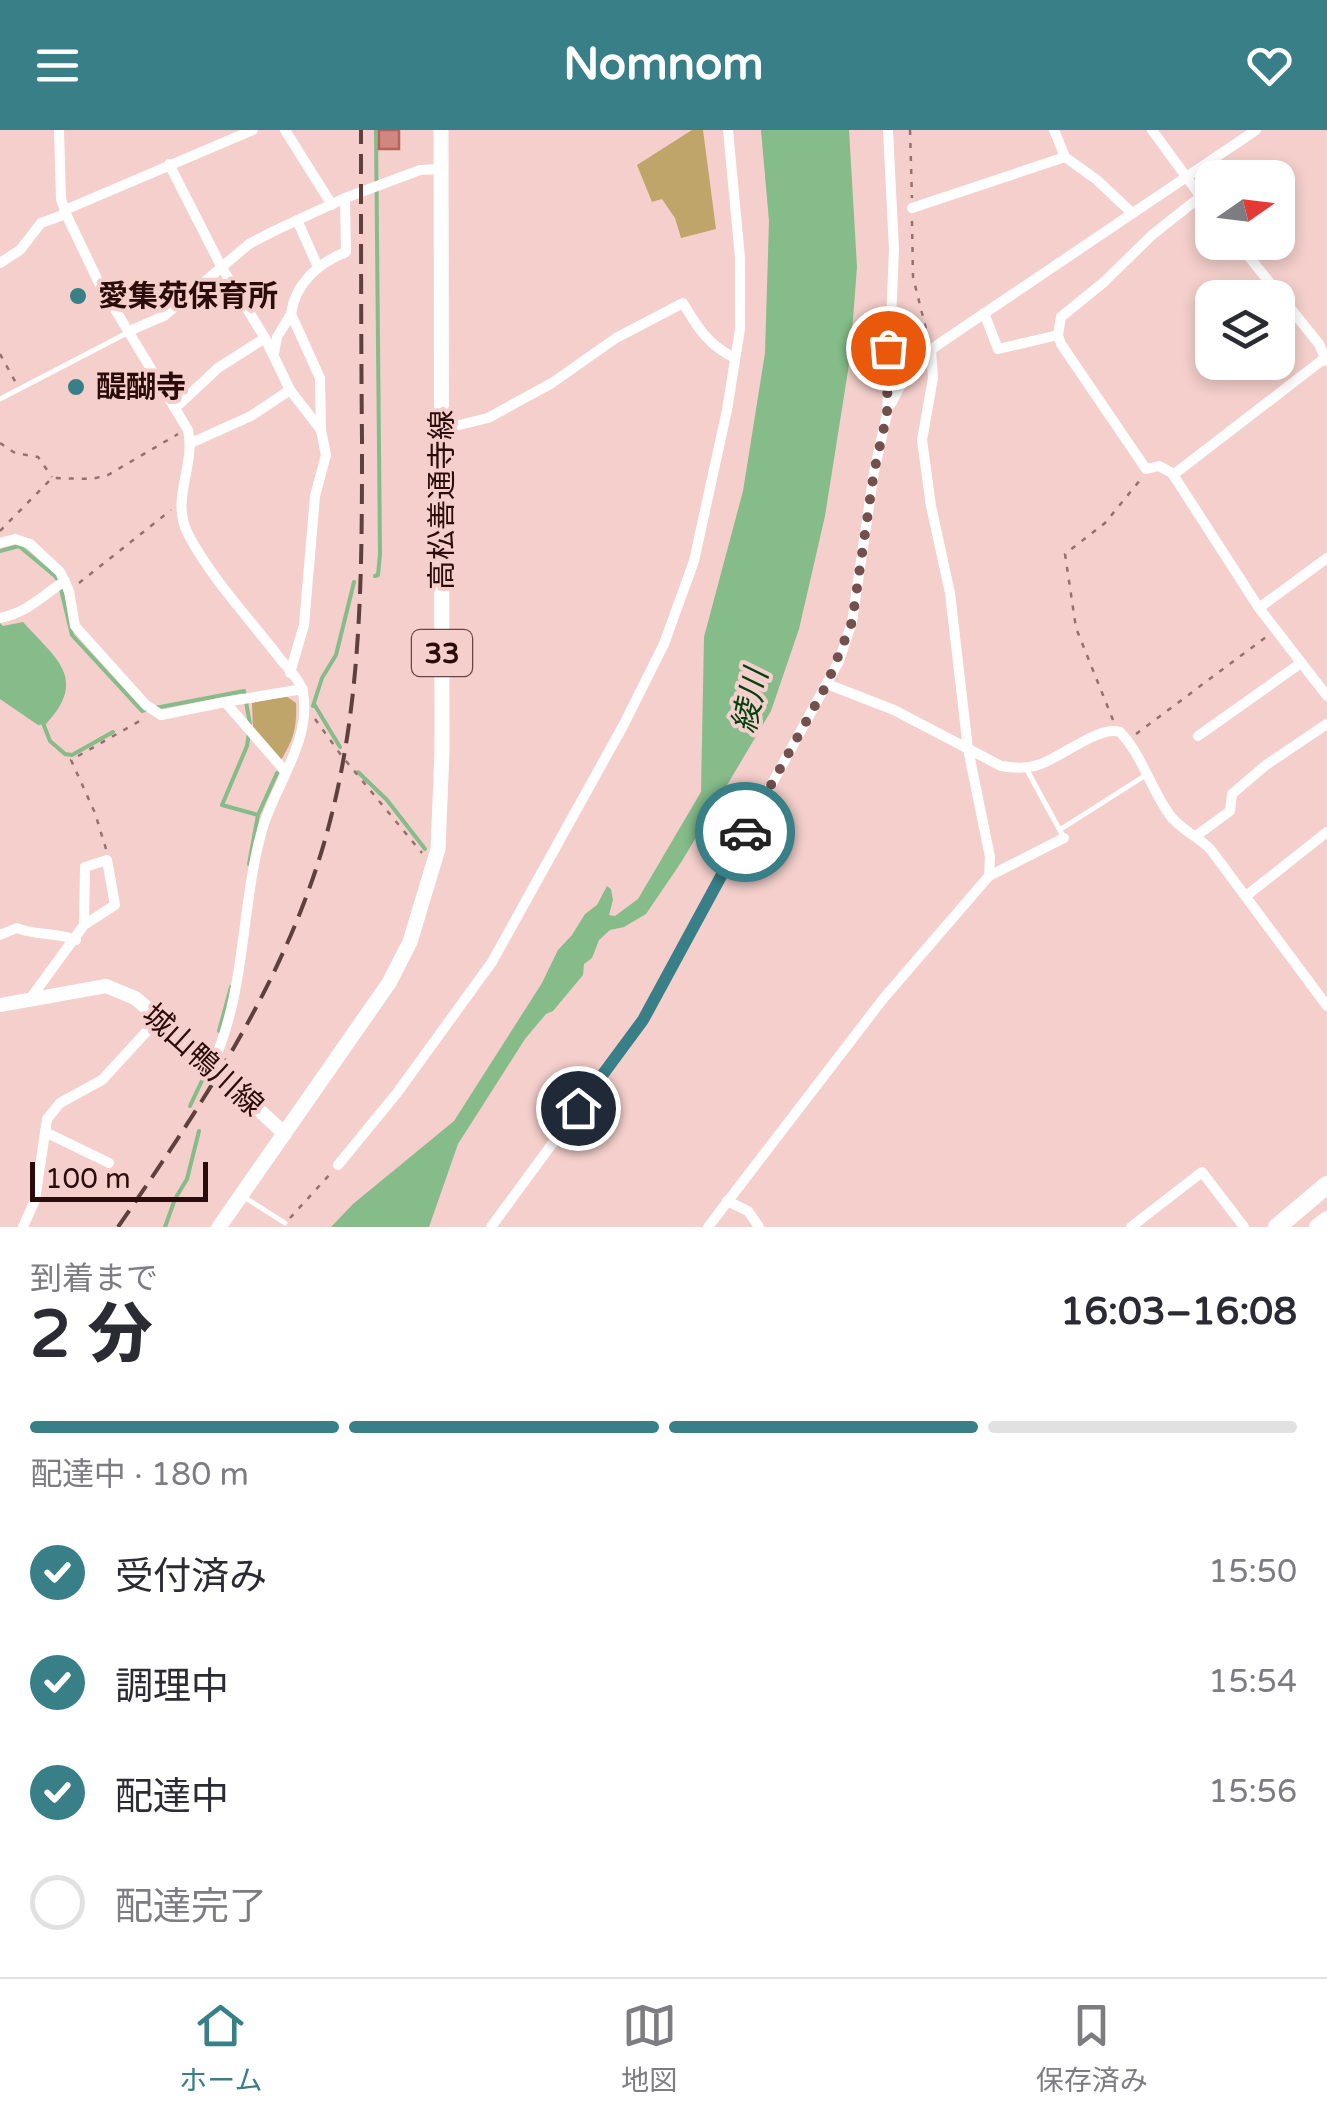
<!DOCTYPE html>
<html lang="ja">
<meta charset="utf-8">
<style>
body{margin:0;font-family:"Varela Round","Noto Sans JP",sans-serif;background:#f2f2f3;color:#2b2b33;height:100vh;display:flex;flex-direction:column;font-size:38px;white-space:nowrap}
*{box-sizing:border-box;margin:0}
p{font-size:32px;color:#7c7c81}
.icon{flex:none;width:55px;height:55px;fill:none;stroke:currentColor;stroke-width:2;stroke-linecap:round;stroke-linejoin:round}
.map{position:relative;height:1097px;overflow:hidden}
.details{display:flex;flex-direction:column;background:#fff;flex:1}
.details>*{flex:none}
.needle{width:65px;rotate:76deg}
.fabs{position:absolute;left:1195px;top:30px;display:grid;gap:20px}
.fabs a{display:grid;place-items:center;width:100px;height:100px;border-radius:20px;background:#fff;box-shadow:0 5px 15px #0003;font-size:50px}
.scale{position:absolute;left:30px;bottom:25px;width:178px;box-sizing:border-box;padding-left:10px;border:5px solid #2b0c0a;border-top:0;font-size:28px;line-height:35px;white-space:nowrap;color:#2b0c0a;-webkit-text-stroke:8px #f4cfcb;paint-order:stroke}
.pin{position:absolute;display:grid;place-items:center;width:85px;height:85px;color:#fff;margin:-42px;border:5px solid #fff;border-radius:50%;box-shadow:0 2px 10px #0007}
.courier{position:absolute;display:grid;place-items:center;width:100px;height:100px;margin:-50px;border:8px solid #387f88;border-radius:50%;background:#fff;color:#222;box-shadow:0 2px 12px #0007}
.summary em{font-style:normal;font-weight:800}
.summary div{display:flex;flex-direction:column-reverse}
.summary{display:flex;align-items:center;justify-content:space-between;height:170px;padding:0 30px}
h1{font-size:65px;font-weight:800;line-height:75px}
.bar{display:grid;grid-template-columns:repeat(4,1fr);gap:15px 10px;align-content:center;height:120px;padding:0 30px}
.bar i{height:12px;border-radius:8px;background:#e1e1e2}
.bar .on{background:#387f88}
.bar p{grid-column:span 4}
ol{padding:0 30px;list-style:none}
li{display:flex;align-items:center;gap:30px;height:110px}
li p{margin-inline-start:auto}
li .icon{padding:10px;border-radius:50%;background:#387f88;color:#fff;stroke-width:4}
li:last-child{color:#7c7c81}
li i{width:55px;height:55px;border:5px solid #e1e1e2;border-radius:50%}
header{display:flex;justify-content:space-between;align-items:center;height:130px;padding:0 30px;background:#387f88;color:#fff;font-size:45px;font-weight:800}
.tab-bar{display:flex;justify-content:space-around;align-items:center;height:140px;border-top:2px solid #e1e1e2;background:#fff;font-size:28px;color:#7c7c81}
.tab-bar a{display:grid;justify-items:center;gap:5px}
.tab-bar .on{color:#387f88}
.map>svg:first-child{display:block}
.green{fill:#bfa569}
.water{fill:#85bc89}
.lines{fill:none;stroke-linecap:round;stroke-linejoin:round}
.stream{stroke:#85bc89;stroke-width:4}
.building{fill:#d1877f;stroke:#b5645c;stroke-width:2.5}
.path{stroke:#93716e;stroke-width:2.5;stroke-dasharray:5 8;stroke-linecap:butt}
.lane{stroke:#fff;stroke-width:5}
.street{stroke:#fff;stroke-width:10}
.secondary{stroke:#fff;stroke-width:14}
.primary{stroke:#fff;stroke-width:15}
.highway{stroke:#fff;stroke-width:18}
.rail{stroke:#60403d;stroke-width:4;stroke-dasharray:20 10;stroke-linecap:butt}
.done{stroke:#71504e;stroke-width:10;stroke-dasharray:0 18}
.route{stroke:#387f88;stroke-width:12}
.poi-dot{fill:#387f88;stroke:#f4cfcb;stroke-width:4}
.labels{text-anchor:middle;stroke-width:8;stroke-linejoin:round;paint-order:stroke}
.shield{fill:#f4cfcb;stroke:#674644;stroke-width:2.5}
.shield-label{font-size:28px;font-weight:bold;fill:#2b0c0a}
.poi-label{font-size:30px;font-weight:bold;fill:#2b0c0a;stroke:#f4cfcb;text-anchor:start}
.street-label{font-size:30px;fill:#2b0c0a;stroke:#f4cfcb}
.water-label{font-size:32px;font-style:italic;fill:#003f0f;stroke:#f4cfcb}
</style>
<header><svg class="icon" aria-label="menu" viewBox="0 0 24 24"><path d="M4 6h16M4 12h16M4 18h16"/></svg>Nomnom<svg class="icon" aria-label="heart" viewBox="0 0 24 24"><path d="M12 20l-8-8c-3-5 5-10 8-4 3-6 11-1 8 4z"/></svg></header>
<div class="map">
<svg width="1327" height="1097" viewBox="0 0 1327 1097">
<rect width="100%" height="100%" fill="#f4cfcb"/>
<g class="green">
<polygon points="692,0 703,0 716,99 681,108 675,88 662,69 652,72 637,35"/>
<path d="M286,566L296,573C297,597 294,609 281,630L253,600L252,573Z"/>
</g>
<g class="water">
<polygon points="761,0 849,0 857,137 850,228 825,386 799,499 771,581 682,731 646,784 624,797 610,800 599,810 592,828 584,834 583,845 553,881 546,884 525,909 458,1014 429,1097 331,1097 353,1074 454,991 542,853 558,820 572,805 585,784 597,775 607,756 611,759 613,770 609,785 615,786 638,769 701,662 704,507 743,361 765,223 769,91"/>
<path d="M23,492C55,528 89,548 46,594L38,595L0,569V493L3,496Z"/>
</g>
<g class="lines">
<g class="stream">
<polyline points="0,421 19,416 55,446 59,451 72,505 142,581 145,580"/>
<polyline points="375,446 378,445 380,424 376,0"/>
<polyline points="314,574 340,617"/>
<polyline points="313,576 322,548 336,525 354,452"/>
<polyline points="155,578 244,561 250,594"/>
<polyline points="43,593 50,611 65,624 72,625 113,602"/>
<polyline points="249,603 247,616 222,675 258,685"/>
<polyline points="358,642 387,670 425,719"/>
<polyline points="249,734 258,685 277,643"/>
<polyline points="219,901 231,857"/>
<polyline points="190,976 207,940"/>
<polyline points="165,1097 175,1069 187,1049 199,1001"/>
</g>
</g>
<rect class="building" x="379" y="0" width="20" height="19"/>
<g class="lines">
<g class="path">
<polyline points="910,0 912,68"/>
<polyline points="912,91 913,147 928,207"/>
<polyline points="0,224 16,253"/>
<polyline points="0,313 15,323 38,327 52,347"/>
<polyline points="0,401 52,348 92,349 108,345 178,304"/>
<polyline points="79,453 171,380"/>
<polyline points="315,589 341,625 422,723"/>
<polyline points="1113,590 1076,498 1065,424 1105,393 1141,349"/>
<polyline points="1136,604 1266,507"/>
<polyline points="106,719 95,683 71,630 145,588"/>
<polyline points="290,1088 332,1042"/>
</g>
<g class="lane">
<polyline points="0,269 127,203"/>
<polyline points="1027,640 1064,708"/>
<polyline points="1061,699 1146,645"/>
<polyline points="244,1067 285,1093"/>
</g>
<g class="street">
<path d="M59,0L61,69L66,84L99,153L188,300C196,336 170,369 188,404C211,448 248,487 278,526C286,537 301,550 303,563C312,610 274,657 262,700C240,780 247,858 212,936"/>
<polyline points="285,0 332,75"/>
<polyline points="1054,0 1065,27 1097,50 1132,83"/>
<polyline points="1152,0 1212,82"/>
<polyline points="169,34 222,138 265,208 290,260 321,300 326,325 315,366 304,495 290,543"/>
<polyline points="1200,67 1152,105 1104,152 1061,187 1058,205 1061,214 1146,339 1159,336 1172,343 1259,478 1327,566"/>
<polyline points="912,78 1065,27"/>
<polyline points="65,80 253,0"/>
<polyline points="297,90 318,137"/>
<polyline points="1237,112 1319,214 1326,231"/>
<polyline points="0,133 20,120 41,93 66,84"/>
<polyline points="984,183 998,219 1058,205"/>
<polyline points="129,201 164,186 249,114 274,101 345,68 420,40 441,39"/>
<polyline points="931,220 933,248 922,310 931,376 950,463 968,619 990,727 989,746"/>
<polyline points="274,224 277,207 291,184"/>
<polyline points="891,274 906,245 936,216 1256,0"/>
<polyline points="175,278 218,238 265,208"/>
<path d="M443,299L488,288L552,253L616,208L683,173C697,197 709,216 735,228"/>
<path d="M321,300L320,248L291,184C295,154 318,133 346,122L345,68"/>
<polyline points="191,313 251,286 290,260"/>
<polyline points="1173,345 1325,228"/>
<polyline points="0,413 15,409 30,414 60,442 69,461 75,496 146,575 161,585 225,572 285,641"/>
<polyline points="1259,478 1327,428"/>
<path d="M0,488C29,482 41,466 65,451"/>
<path d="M827,554L894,580L1001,636C1015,638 1027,639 1041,634C1062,626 1101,595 1120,602C1142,625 1151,659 1169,684C1180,700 1197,705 1211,720L1327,876"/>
<polyline points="225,572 303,559"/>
<polyline points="1198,606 1301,533"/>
<polyline points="1196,706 1230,681 1232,664 1266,635 1327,594"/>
<polyline points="1246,766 1327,702"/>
<path d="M0,805L17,798C36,806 57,802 76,810"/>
<polyline points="30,869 84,795 115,775 107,730 85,737 84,795"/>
<polyline points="45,1002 109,1033"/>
<polyline points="338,1035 397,963 492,832 623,596 664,514 694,431 727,280 740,199 740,128 728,0"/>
<polyline points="727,1071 748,1081 759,1097"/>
<polyline points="23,1097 35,1070 47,989 60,973 102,950 159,888"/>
<polyline points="491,1097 643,890 839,531 852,492 874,342 887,284 894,120 888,0"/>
<polyline points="708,1097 883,869 989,746 1064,708"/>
<polyline points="1131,1097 1202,1042 1244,1097"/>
</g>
<polyline class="secondary" points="0,875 106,856 135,868 159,888 285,1004"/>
<polyline class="primary" points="219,1097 389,853 410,812 438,719 442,621 441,0"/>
<g class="highway">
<polyline points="1277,1097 1327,1055"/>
<polyline points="1318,1097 1327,1090"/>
</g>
<path class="rail" d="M118,1097C195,985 273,869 316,739C362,600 362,457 362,311C361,208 361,104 361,0"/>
</g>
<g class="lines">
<polyline class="done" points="745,702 827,554 852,492 874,342 887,284 888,218"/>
<polyline class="route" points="578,978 643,890 745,702"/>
</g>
<g class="poi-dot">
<circle cx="78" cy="166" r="10"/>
<circle cx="76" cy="257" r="10"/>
</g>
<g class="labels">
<rect class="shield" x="412" y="500" width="60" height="46" rx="8"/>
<g class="shield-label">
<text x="442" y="533">33</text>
</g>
<g class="poi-label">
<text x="98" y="176">愛集苑保育所</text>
<text x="96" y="267">醍醐寺</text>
</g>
<g class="street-label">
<text transform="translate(442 370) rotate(-90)" y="10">高松善通寺線</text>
<text transform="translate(203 930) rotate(42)" y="10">城山鴨川線</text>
</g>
<g class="water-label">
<text transform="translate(750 571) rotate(-78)" y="11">綾川</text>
</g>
</g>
</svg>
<div class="fabs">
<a><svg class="needle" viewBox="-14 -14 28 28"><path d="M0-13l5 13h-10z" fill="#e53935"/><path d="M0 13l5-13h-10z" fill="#7c7c81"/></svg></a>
<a><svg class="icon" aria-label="layers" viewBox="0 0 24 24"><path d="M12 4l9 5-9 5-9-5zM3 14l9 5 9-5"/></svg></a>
</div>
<div class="scale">100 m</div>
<div class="pin" style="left:888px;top:218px;background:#ea580c"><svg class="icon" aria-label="bag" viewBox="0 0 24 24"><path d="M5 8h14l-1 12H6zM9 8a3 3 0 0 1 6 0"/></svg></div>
<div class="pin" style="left:578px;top:978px;background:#1f2937"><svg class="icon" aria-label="home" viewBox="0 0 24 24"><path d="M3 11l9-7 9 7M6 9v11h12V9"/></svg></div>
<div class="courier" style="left:745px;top:702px"><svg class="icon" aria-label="car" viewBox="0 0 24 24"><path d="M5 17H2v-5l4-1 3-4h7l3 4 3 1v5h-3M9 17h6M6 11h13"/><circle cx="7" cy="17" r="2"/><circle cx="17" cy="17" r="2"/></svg></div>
</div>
<section class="details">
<div class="summary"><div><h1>2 分</h1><p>到着まで</p></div><em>16:03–16:08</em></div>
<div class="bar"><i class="on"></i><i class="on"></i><i class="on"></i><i></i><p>配達中 · 180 m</p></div>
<ol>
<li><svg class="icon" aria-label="check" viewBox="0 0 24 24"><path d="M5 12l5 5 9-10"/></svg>受付済み<p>15:50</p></li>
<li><svg class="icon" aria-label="check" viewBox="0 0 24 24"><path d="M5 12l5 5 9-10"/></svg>調理中<p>15:54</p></li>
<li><svg class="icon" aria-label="check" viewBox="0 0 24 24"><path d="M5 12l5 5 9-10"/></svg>配達中<p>15:56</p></li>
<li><i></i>配達完了</li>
</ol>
</section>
<nav class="tab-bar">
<a class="on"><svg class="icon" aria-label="home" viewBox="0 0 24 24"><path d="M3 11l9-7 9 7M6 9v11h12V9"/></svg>ホーム</a>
<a><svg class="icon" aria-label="map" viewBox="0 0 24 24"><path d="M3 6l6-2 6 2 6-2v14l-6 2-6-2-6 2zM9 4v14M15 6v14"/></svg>地図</a>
<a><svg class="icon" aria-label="saved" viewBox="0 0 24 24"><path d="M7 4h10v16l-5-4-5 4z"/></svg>保存済み</a>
</nav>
